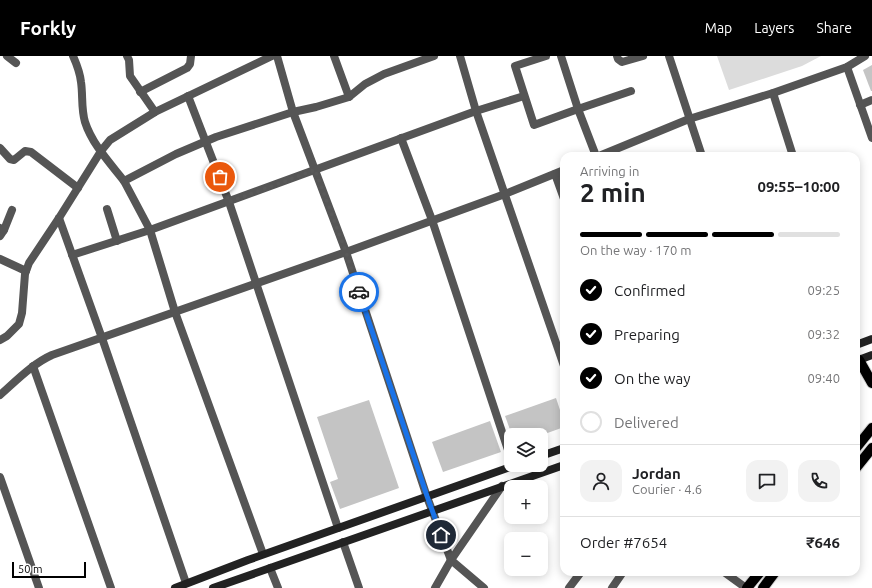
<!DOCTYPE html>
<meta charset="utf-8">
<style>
body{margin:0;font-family:Ubuntu,sans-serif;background:#f2f2f2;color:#202124;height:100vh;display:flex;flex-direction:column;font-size:15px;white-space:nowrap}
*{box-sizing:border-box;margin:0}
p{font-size:13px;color:#757577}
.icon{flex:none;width:22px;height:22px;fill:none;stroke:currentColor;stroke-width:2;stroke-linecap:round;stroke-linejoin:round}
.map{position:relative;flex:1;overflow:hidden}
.drawer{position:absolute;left:560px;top:96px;width:300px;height:424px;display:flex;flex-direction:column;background:#fff;border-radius:12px;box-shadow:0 2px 10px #0003}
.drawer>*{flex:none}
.controls{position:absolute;left:504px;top:372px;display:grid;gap:8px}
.controls a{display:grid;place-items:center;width:44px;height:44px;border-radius:8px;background:#fff;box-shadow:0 2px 10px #0003;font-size:20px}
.scale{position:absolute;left:12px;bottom:10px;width:74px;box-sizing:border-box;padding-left:4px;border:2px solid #000;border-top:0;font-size:11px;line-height:14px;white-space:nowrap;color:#000;-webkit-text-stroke:3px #fff;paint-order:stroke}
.pin{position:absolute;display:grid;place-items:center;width:34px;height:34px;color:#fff;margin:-17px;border:2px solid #fff;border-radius:50%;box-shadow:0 1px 4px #0007}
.courier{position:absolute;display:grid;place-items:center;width:40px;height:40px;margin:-20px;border:3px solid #1a73e8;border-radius:50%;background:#fff;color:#222;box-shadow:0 1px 5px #0007}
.summary em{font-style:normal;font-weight:700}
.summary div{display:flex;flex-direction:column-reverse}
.summary{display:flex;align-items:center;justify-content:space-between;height:68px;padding:0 20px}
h1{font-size:26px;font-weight:700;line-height:30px}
.bar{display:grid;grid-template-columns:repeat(4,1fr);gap:6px 4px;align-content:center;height:48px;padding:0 20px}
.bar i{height:5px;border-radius:3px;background:#e0e0e0}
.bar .active{background:#000}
.bar p{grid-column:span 4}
.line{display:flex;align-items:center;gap:10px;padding:0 20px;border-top:1px solid #e0e0e0}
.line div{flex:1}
.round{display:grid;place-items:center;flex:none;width:42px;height:42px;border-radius:12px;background:#f2f2f2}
ol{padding:0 20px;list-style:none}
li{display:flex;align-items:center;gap:12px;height:44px}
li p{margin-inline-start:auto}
li .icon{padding:4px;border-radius:50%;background:#000;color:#fff;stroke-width:4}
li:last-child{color:#757577}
li i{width:22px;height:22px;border:2px solid #e0e0e0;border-radius:50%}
header{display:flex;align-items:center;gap:24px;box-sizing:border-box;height:56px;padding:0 20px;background:#000;color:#fff}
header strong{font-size:19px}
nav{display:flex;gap:22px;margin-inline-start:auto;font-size:14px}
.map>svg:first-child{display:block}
.green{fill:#dcdcdc}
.building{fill:#c4c4c4}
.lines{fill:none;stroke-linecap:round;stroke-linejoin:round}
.primary-casing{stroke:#dbdbdb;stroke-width:12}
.street{stroke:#555;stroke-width:8}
.secondary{stroke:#222;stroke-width:8}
.primary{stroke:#000;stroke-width:10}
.done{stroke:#595959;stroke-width:4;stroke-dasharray:0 7.2}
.route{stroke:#1a73e8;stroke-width:5}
</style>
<header>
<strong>Forkly</strong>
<nav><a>Map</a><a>Layers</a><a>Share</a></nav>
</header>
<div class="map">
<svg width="872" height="532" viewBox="0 0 872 532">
<rect width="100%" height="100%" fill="#fff"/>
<polygon class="green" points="717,0 821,0 802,10 729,34"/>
<g class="building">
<polygon points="872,9 872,35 871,35 863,14"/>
<polygon points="556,342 564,366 564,371 542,379 512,379 505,360"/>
<polygon points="369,344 399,432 340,453 330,426 338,423 317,361"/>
<polygon points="490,365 501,396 443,416 432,386"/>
</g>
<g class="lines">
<defs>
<g id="primary">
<polyline points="859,304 872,327"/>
<polyline points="856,392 872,372"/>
<polyline points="856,412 872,392"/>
<polyline points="747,532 760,516"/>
<polyline points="763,532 775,516"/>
</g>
</defs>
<use href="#primary" class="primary-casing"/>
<g class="street">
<polyline points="7,0 16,7"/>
<path d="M73,0C77,9 80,17 81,26C83,39 81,53 85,66C92,88 110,107 124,125"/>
<polyline points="127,0 129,4 130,20 155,56"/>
<polyline points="277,0 293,56 346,196 427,441 451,504 484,532"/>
<polyline points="334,0 349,41"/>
<polyline points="460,0 476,55 564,310"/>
<polyline points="546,0 515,10 534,69 578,53 596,100"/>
<polyline points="561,0 578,53 631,35"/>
<polyline points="617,0 618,3 622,6 643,0"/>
<polyline points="669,0 702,100"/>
<polyline points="847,11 872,82"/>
<polyline points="140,36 187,12 190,8 191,0"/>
<polyline points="773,37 793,100"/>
<polyline points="188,40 229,146 338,472"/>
<polyline points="860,49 872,44"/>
<polyline points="401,82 432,164 511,403"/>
<polyline points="0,92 10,103 14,104 25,95 31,96 78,132"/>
<polyline points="599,100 689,63 773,37 847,11 865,0"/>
<polyline points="555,118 564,143"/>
<polyline points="107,153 117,185"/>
<polyline points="59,162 102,282 186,527"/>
<polyline points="0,172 4,174 0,180"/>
<polyline points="4,174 12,154"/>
<polyline points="72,199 150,174 476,55 524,40"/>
<polyline points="0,203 26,215"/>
<polyline points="0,284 7,280 19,268 22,257 25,218 29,207 59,162 101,95 110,84 155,56 272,0"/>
<polyline points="33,310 111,532"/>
<path d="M0,339C16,325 32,308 52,299L346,196L505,138L564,114"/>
<polyline points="0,421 39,532"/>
<polyline points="343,486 359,532"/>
<polyline points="263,498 175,256 150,174 124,125 176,98 216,81 293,56 316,51 349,41 365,28 384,18 434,0"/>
<polyline points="270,512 278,532"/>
<polyline points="724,516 746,532"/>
<polyline points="435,532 451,504 502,430"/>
<polyline points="569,532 581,516"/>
<polyline points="612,532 623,516"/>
</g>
<g class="secondary">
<polyline points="856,289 872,283"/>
<polyline points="856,305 872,299"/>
<polyline points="541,400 564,392"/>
<polyline points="175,532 248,504 516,409"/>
<polyline points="213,532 564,409"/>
</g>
<use href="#primary" class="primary"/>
</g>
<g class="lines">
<polyline class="done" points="220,121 229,146 315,114 346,196 359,236"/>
<polyline class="route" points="359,236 427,440 441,479"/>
</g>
</svg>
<div class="controls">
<a><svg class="icon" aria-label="layers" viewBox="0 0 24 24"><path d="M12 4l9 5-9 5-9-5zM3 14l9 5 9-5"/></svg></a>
<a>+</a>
<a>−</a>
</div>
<div class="scale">50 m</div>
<div class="pin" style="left:220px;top:121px;background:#ea580c"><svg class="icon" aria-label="bag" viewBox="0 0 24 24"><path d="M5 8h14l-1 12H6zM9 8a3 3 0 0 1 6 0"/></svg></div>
<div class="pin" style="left:441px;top:479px;background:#1f2937"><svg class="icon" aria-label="home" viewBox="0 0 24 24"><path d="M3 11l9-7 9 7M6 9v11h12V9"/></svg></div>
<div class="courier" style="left:359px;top:236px"><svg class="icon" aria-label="car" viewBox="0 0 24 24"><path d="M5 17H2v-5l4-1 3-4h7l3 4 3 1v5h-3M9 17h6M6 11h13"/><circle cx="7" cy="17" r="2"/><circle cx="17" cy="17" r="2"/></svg></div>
<section class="drawer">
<div class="summary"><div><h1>2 min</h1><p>Arriving in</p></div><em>09:55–10:00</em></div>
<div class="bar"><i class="active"></i><i class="active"></i><i class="active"></i><i></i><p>On the way · 170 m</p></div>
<ol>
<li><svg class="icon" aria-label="check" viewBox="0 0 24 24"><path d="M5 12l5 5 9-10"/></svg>Confirmed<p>09:25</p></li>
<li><svg class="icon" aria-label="check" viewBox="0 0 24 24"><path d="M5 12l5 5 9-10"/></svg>Preparing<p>09:32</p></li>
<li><svg class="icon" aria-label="check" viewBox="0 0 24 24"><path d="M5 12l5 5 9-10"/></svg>On the way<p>09:40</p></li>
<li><i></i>Delivered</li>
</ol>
<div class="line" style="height:72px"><a class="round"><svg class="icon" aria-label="person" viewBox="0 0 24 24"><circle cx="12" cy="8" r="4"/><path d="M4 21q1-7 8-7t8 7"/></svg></a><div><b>Jordan</b><p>Courier · 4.6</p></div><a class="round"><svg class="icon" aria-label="chat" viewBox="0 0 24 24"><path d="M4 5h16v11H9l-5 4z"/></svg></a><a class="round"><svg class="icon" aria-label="phone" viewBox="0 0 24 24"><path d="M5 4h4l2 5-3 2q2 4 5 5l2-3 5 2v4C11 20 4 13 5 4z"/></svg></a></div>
<div class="line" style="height:52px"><div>Order #7654</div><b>₹646</b></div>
</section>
</div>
